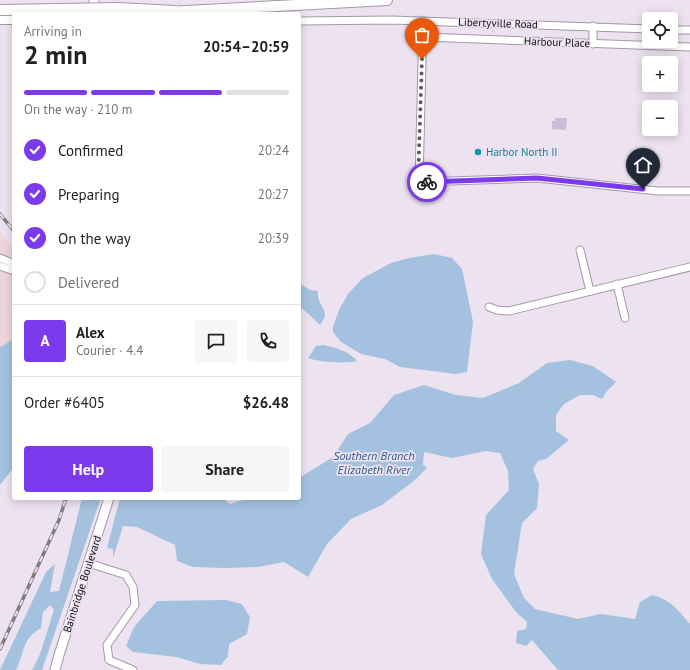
<!DOCTYPE html>
<meta charset="utf-8">
<style>
body{margin:0;font-family:"PT Sans",sans-serif;background:#f6f6f6;color:#222;height:100vh;display:flex;flex-direction:column;font-size:15px;white-space:nowrap}
*{box-sizing:border-box;margin:0}
p{font-size:13px;color:#767676}
.icon{flex:none;width:22px;height:22px;fill:none;stroke:currentColor;stroke-width:2;stroke-linecap:round;stroke-linejoin:round}
.map{position:relative;flex:1;overflow:hidden}
.sheet{position:absolute;left:12px;top:12px;width:289px;height:488px;display:flex;flex-direction:column;background:#fff;border-radius:4px;box-shadow:0 2px 10px #0003}
.sheet>*{flex:none}
.tools{position:absolute;left:642px;top:12px;display:grid;gap:8px}
.tools a{display:grid;place-items:center;width:36px;height:36px;border-radius:4px;background:#fff;box-shadow:0 2px 10px #0003;font-size:20px}
.pin{position:absolute;display:grid;place-items:center;width:34px;height:34px;color:#fff;margin:-41px -17px;border-radius:50% 50% 50% 0;rotate:-45deg;box-shadow:0 0 4px #0007}
.pin .icon{rotate:45deg}
.courier{position:absolute;display:grid;place-items:center;width:40px;height:40px;margin:-20px;border:3px solid #7c3aed;border-radius:50%;background:#fff;color:#222;box-shadow:0 1px 5px #0007}
.head em{font-style:normal;font-weight:700}
.head div{display:flex;flex-direction:column-reverse}
.head{display:flex;align-items:center;justify-content:space-between;height:68px;padding:0 12px}
h1{font-size:26px;font-weight:700;line-height:30px}
.bar{display:grid;grid-template-columns:repeat(4,1fr);gap:6px 4px;align-content:center;height:48px;padding:0 12px}
.bar i{height:5px;border-radius:3px;background:#e0e0e0}
.bar .selected{background:#7c3aed}
.bar p{grid-column:span 4}
.line{display:flex;align-items:center;gap:10px;padding:0 12px;border-top:1px solid #e0e0e0}
.line div{flex:1}
.round{display:grid;place-items:center;flex:none;width:42px;height:42px;border-radius:4px;background:#f6f6f6}
ol{padding:0 12px;list-style:none}
li{display:flex;align-items:center;gap:12px;height:44px}
li p{margin-inline-start:auto}
li .icon{padding:4px;border-radius:50%;background:#7c3aed;color:#fff;stroke-width:4}
li:last-child{color:#767676}
li i{width:22px;height:22px;border:2px solid #e0e0e0;border-radius:50%}
.cta{display:flex;gap:8px;margin-top:auto;padding:8px 12px}
.cta a{flex:1;height:46px;border-radius:4px;background:#7c3aed;color:#fff;font-size:16px;font-weight:700;line-height:46px;text-align:center}
.cta a+a{background:#f6f6f6;color:#222}
.map>svg:first-child{display:block}
.industrial{fill:#eed4db}
.green{fill:#ccbbd2}
.water{fill:#a4c2e0}
.lines{fill:none;stroke-linecap:round;stroke-linejoin:round}
.minor-casing{stroke:#a398a6;stroke-width:9}
.major-casing{stroke:#a398a6;stroke-width:11}
.highway-casing{stroke:#a398a6;stroke-width:12}
.minor{stroke:#fff;stroke-width:7}
.major{stroke:#fff;stroke-width:9}
.highway{stroke:#fff;stroke-width:10}
.rail-casing{stroke:#817a83;stroke-width:3.5}
.rail{stroke:#ede2f0;stroke-width:2;stroke-dasharray:6;stroke-linecap:butt}
.highway-bridge-casing{stroke:#a398a6;stroke-width:12;stroke-linecap:butt}
.highway-bridge{stroke:#fff;stroke-width:10}
.done{stroke:#5e5860;stroke-width:4;stroke-dasharray:0 7.2}
.route{stroke:#7c3aed;stroke-width:5}
.culture-dot{fill:#0f9aa8;stroke:#ede2f0;stroke-width:1.5}
.labels{text-anchor:middle;stroke-width:3.5;stroke-linejoin:round;paint-order:stroke}
.street-label{font-size:11px;fill:#110e12;stroke:#ede2f0}
.culture-label{font-size:11px;fill:#0d838f;stroke:#ede2f0;text-anchor:start}
.water-label{font-size:12px;font-style:italic;fill:#2d5a82;stroke:#ede2f0}
</style>
<div class="map">
<svg width="690" height="670" viewBox="0 0 690 670">
<rect width="100%" height="100%" fill="#ede2f0"/>
<polygon class="industrial" points="0,232 14,249 14,339 0,347"/>
<polygon class="green" points="555,118 567,118 566,130 552,129 552,121 555,121"/>
<g class="water">
<polygon points="434,254 452,258 462,269 473,322 467,372 456,374 400,367 385,359 361,354 341,342 333,332 333,327 339,310 348,294 363,278 391,263 409,258"/>
<path d="M299,283L310,290L318,291C316,308 333,308 320,325L303,309L299,308Z"/>
<polygon points="14,339 14,467 0,485 0,347"/>
<path d="M324,345C336,348 349,351 357,361C347,364 317,362 308,358L316,346Z"/>
<path d="M570,360L593,366L616,382L607,391L602,399L593,395H580L564,404L556,415V431L569,440L546,459L538,461L533,469L539,484L537,508L522,523L514,574L524,598L535,609L578,619L601,614L635,619L640,602L652,595C671,600 678,610 690,624V670H558L532,640L526,646L516,643L517,631L526,629L527,622L516,612L492,579L481,554L486,515L509,490L508,471L500,453L486,451L452,458L424,452L423,465L427,468L415,480L382,505L351,519L327,544L308,577L284,562L258,567L225,568L193,567L177,561L175,545L137,527L123,526L113,558V549L107,548L120,498H222L230,504L250,498H299V478L333,457L348,434L370,423L394,395L424,385L456,395L483,398L519,383L547,363Z"/>
<path d="M82,498H101L42,670H32L40,654L54,610L50,605L43,612L41,628C22,639 25,651 16,670H0L46,572L55,564L50,592L59,591Z"/>
<polygon points="226,600 242,604 250,617 247,634 229,644 228,656 221,665 200,664 176,657 133,652 126,646 134,627 157,601"/>
</g>
<g class="lines">
<defs>
<g id="minor">
<polyline points="299,21 392,20 649,29"/>
<polyline points="423,21 419,182 537,178 658,191 690,191"/>
<polyline points="671,30 690,30"/>
<polyline points="423,37 690,47"/>
<polyline points="593,44 593,26"/>
<polyline points="580,250 590,291"/>
<polyline points="0,258 14,264"/>
<polyline points="0,266 14,271"/>
<polyline points="617,284 625,318"/>
<polyline points="489,307 497,310 509,311 690,267"/>
<polyline points="88,563 126,575 133,587 135,605 107,645 109,660 133,670"/>
</g>
<g id="major">
<polyline points="94,0 95,14"/>
<polyline points="55,670 59,655 109,498"/>
</g>
<g id="highway">
<polyline points="168,12 387,0"/>
<polyline points="0,19 14,19"/>
</g>
</defs>
<use href="#minor" class="minor-casing"/>
<use href="#major" class="major-casing"/>
<use href="#highway" class="highway-casing"/>
<use href="#minor" class="minor"/>
<use href="#major" class="major"/>
<use href="#highway" class="highway"/>
<defs>
<g id="rail">
<polyline points="0,214 14,231"/>
<polyline points="0,649 59,520 66,498"/>
</g>
</defs>
<use href="#rail" class="rail-casing"/>
<use href="#rail" class="rail"/>
<defs>
<polyline id="highway-bridge" points="0,10 118,8 175,11"/>
</defs>
<use href="#highway-bridge" class="highway-bridge-casing"/>
<use href="#highway-bridge" class="highway-bridge"/>
</g>
<g class="lines">
<polyline class="done" points="422,59 418,182 427,182"/>
<polyline class="route" points="427,182 537,178 643,189"/>
</g>
<circle class="culture-dot" cx="478" cy="152" r="4"/>
<g class="labels">
<g class="street-label">
<text transform="translate(498 23) rotate(2)" y="4">Libertyville Road</text>
<text transform="translate(557 42) rotate(2)" y="4">Harbour Place</text>
<text transform="translate(82 584) rotate(-72)" y="4">Bainbridge Boulevard</text>
</g>
<g class="culture-label">
<text x="486" y="156">Harbor North II</text>
</g>
<g class="water-label">
<text x="374" y="460">Southern Branch<tspan x="374" dy="14">Elizabeth River</tspan></text>
</g>
</g>
</svg>
<div class="tools">
<a><svg class="icon" aria-label="locate" viewBox="0 0 24 24"><circle cx="12" cy="12" r="6"/><path d="M12 2v4M12 18v4M2 12h4M18 12h4"/></svg></a>
<a>+</a>
<a>−</a>
</div>
<div class="pin" style="left:422px;top:59px;background:#ea580c"><svg class="icon" aria-label="bag" viewBox="0 0 24 24"><path d="M5 8h14l-1 12H6zM9 8a3 3 0 0 1 6 0"/></svg></div>
<div class="pin" style="left:643px;top:189px;background:#1f2937"><svg class="icon" aria-label="home" viewBox="0 0 24 24"><path d="M3 11l9-7 9 7M6 9v11h12V9"/></svg></div>
<div class="courier" style="left:427px;top:182px"><svg class="icon" aria-label="bike" viewBox="0 0 24 24"><circle cx="6" cy="16" r="4"/><circle cx="18" cy="16" r="4"/><path d="M6 16l4-8h5l3 8M10 8l3 8H6M13 5h3"/></svg></div>
<section class="sheet">
<div class="head"><div><h1>2 min</h1><p>Arriving in</p></div><em>20:54–20:59</em></div>
<div class="bar"><i class="selected"></i><i class="selected"></i><i class="selected"></i><i></i><p>On the way · 210 m</p></div>
<ol>
<li><svg class="icon" aria-label="check" viewBox="0 0 24 24"><path d="M5 12l5 5 9-10"/></svg>Confirmed<p>20:24</p></li>
<li><svg class="icon" aria-label="check" viewBox="0 0 24 24"><path d="M5 12l5 5 9-10"/></svg>Preparing<p>20:27</p></li>
<li><svg class="icon" aria-label="check" viewBox="0 0 24 24"><path d="M5 12l5 5 9-10"/></svg>On the way<p>20:39</p></li>
<li><i></i>Delivered</li>
</ol>
<div class="line" style="height:72px"><b class="round" style="background:#7c3aed;color:#fff">A</b><div><b>Alex</b><p>Courier · 4.4</p></div><a class="round"><svg class="icon" aria-label="chat" viewBox="0 0 24 24"><path d="M4 5h16v11H9l-5 4z"/></svg></a><a class="round"><svg class="icon" aria-label="phone" viewBox="0 0 24 24"><path d="M5 4h4l2 5-3 2q2 4 5 5l2-3 5 2v4C11 20 4 13 5 4z"/></svg></a></div>
<div class="line" style="height:52px"><div>Order #6405</div><b>$26.48</b></div>
<div class="cta"><a>Help</a><a>Share</a></div>
</section>
</div>
